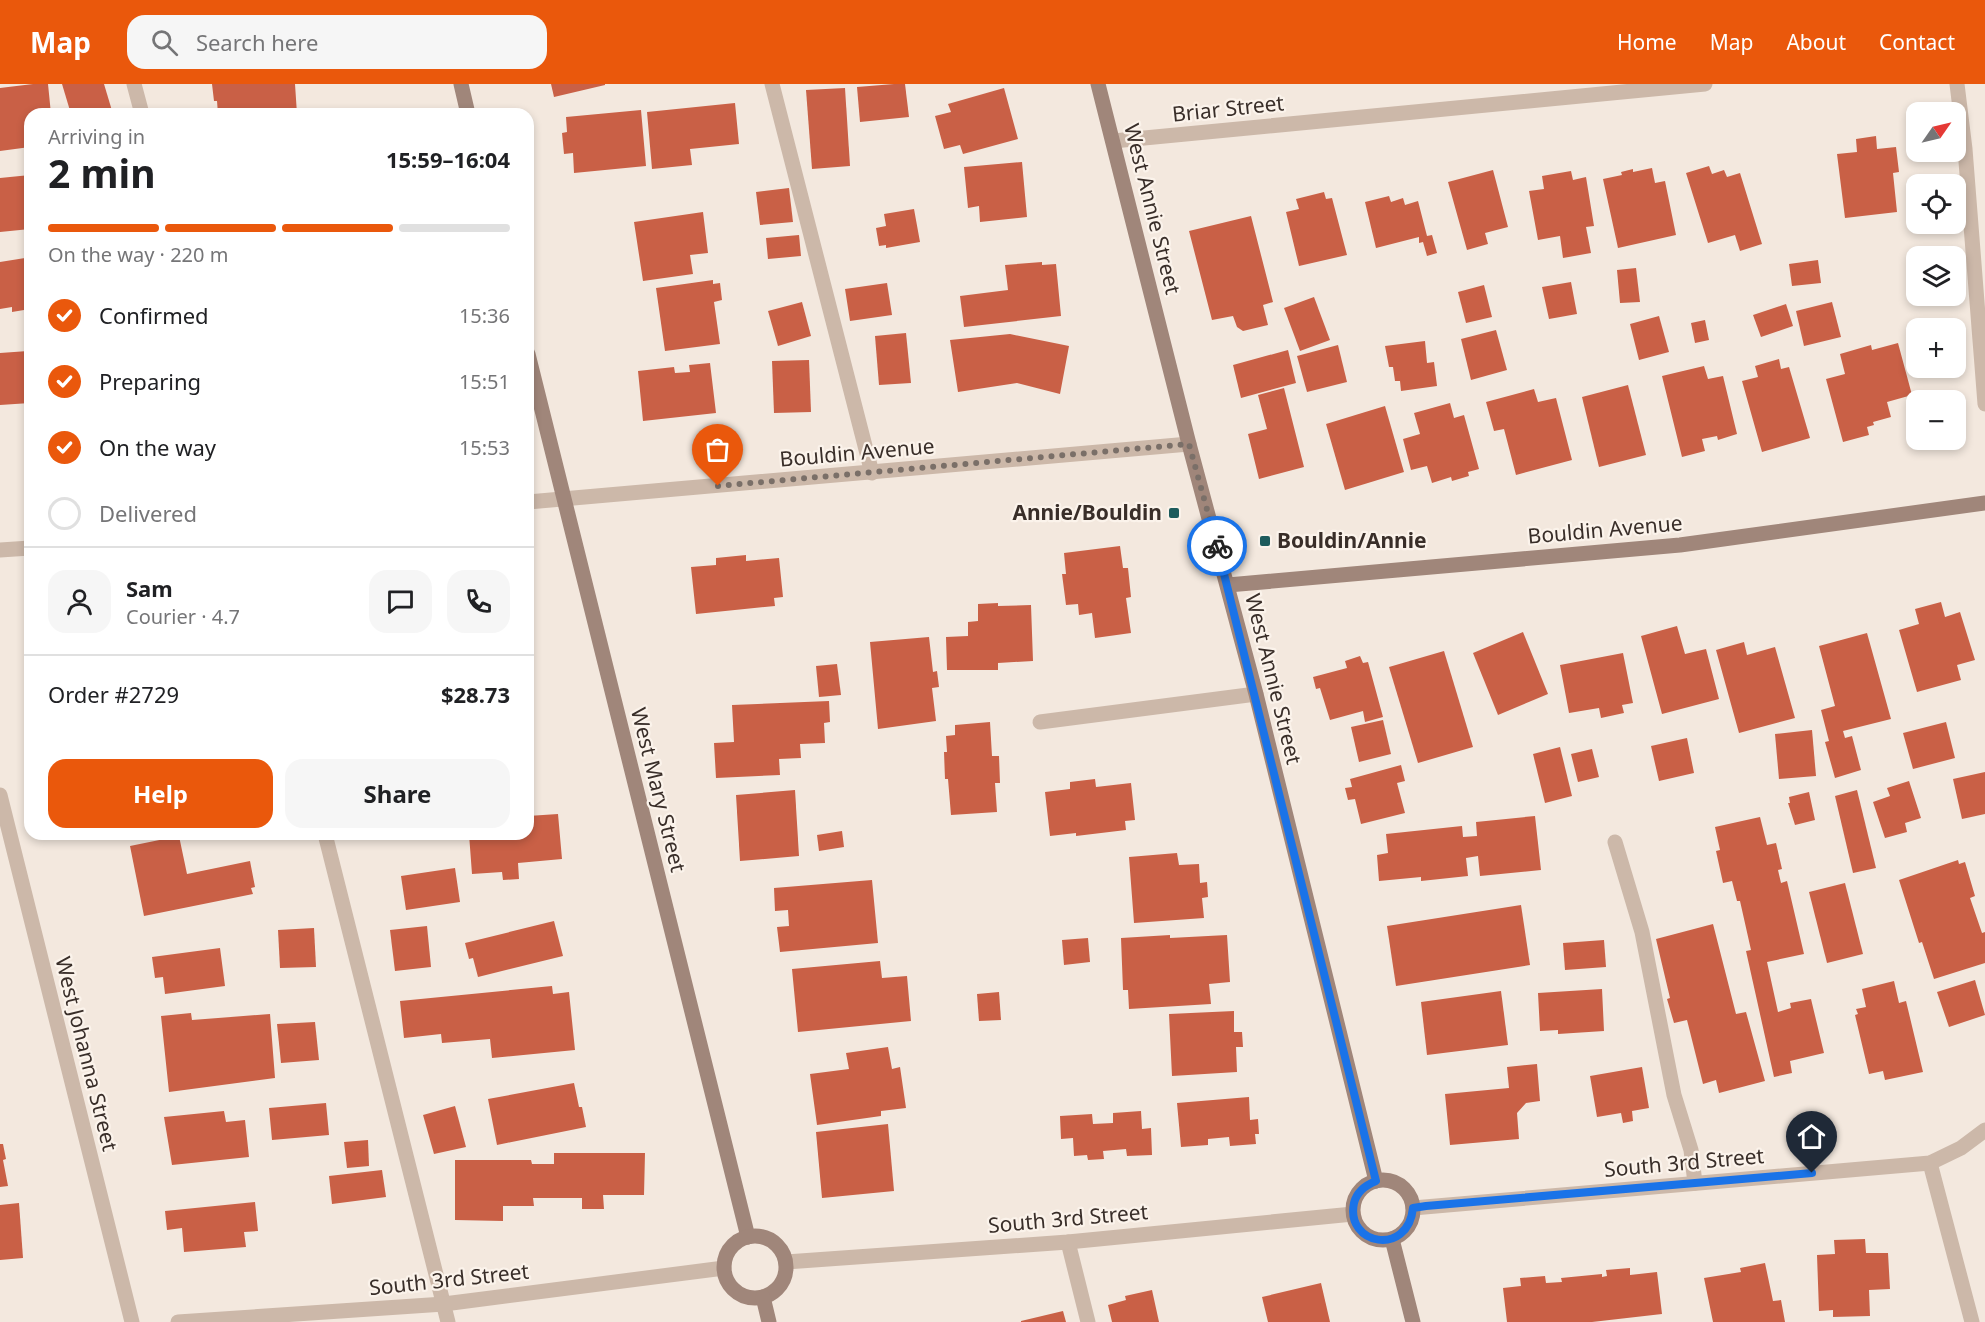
<!DOCTYPE html>
<meta charset="utf-8">
<style>
body{margin:0;font-family:"Noto Sans",sans-serif;background:#f6f6f6;color:#202124;height:100vh;display:flex;flex-direction:column;font-size:22px;white-space:nowrap}
*{box-sizing:border-box;margin:0}
p{font-size:20px;color:#757577}
.icon{flex:none;width:33px;height:33px;fill:none;stroke:currentColor;stroke-width:2;stroke-linecap:round;stroke-linejoin:round}
.map{position:relative;flex:1;overflow:hidden}
.panel{position:absolute;left:24px;top:24px;width:510px;height:732px;display:flex;flex-direction:column;background:#fff;border-radius:18px;box-shadow:0 3px 9px #0003}
.panel>*{flex:none}
.needle{width:39px;rotate:56deg}
.controls{position:absolute;left:1906px;top:18px;display:grid;gap:12px}
.controls a{display:grid;place-items:center;width:60px;height:60px;border-radius:12px;background:#fff;box-shadow:0 3px 9px #0003;font-size:30px}
.pin{position:absolute;display:grid;place-items:center;width:51px;height:51px;color:#fff;margin:-62px -26px;border-radius:50% 50% 50% 0;rotate:-45deg;box-shadow:0 0 6px #0007}
.pin .icon{rotate:45deg}
.courier{position:absolute;display:grid;place-items:center;width:60px;height:60px;margin:-30px;border:4px solid #1a73e8;border-radius:50%;background:#fff;color:#222;box-shadow:0 2px 8px #0007}
.overview em{font-style:normal;font-weight:700}
.overview div{display:flex;flex-direction:column-reverse}
.overview{display:flex;align-items:center;justify-content:space-between;height:102px;padding:0 24px}
h1{font-size:39px;font-weight:700;line-height:45px}
.bar{display:grid;grid-template-columns:repeat(4,1fr);gap:9px 6px;align-content:center;height:72px;padding:0 24px}
.bar i{height:8px;border-radius:4px;background:#e0e0e0}
.bar .selected{background:#ea580c}
.bar p{grid-column:span 4}
.line{display:flex;align-items:center;gap:15px;padding:0 24px;border-top:2px solid #e0e0e0}
.line div{flex:1}
.round{display:grid;place-items:center;flex:none;width:63px;height:63px;border-radius:18px;background:#f6f6f6}
ol{padding:0 24px;list-style:none}
li{display:flex;align-items:center;gap:18px;height:66px}
li p{margin-inline-start:auto}
li .icon{padding:6px;border-radius:50%;background:#ea580c;color:#fff;stroke-width:4}
li:last-child{color:#757577}
li i{width:33px;height:33px;border:3px solid #e0e0e0;border-radius:50%}
.primary-button{display:flex;gap:12px;margin-top:auto;padding:12px 24px}
.primary-button a{flex:1;height:69px;border-radius:18px;background:#ea580c;color:#fff;font-size:24px;font-weight:700;line-height:69px;text-align:center}
.primary-button a+a{background:#f6f6f6;color:#202124}
header{display:flex;align-items:center;gap:36px;box-sizing:border-box;height:84px;padding:0 30px;background:#ea580c;color:#fff}
header strong{font-size:28px}
nav{display:flex;gap:33px;margin-inline-start:auto;font-size:21px}
.search{width:420px;height:54px;background:#f6f6f6;display:flex;align-items:center;gap:15px;box-sizing:border-box;padding:0 21px;border-radius:18px;color:#757577;font-size:22px}
.map>svg:first-child{display:block}
.building{fill:#c96046}
.lines{fill:none;stroke-linecap:round;stroke-linejoin:round}
.lane{stroke:#ccb8a9;stroke-width:15}
.street{stroke:#ccb8a9;stroke-width:15}
.secondary{stroke:#a0867a;stroke-width:15}
.done{stroke:#7a6f68;stroke-width:6;stroke-dasharray:0 10.8}
.route{stroke:#1a73e8;stroke-width:8}
.poi-dot{fill:#1d5b5c;stroke:#fbf3eb;stroke-width:2}
.labels{text-anchor:middle;stroke-width:4.5;stroke-linejoin:round;paint-order:stroke}
.street-label{font-size:21px;fill:#392e29;stroke:#fbf3eb}
.poi-label{font-size:21px;font-weight:bold;fill:#392e29;stroke:#fbf3eb;text-anchor:end}
</style>
<header>
<strong>Map</strong>
<div class="search"><svg class="icon" aria-label="search" viewBox="0 0 24 24"><circle cx="10" cy="10" r="6"/><path d="M15 15l6 6"/></svg>Search here</div>
<nav><a>Home</a><a>Map</a><a>About</a><a>Contact</a></nav>
</header>
<div class="map">
<svg width="1985" height="1238" viewBox="0 0 1985 1238">
<rect width="100%" height="100%" fill="#f3e8de"/>
<g class="building">
<polygon points="33,0 48,0 51,30 30,30 30,63 0,67 0,4"/>
<polygon points="62,0 104,0 113,30 71,30"/>
<polygon points="212,0 295,0 297,30 218,30 217,17 214,17"/>
<polygon points="551,0 605,0 605,1 554,13"/>
<polygon points="894,0 905,0 909,33 860,38 857,3"/>
<polygon points="845,4 850,82 812,85 806,6"/>
<polygon points="1004,4 1018,55 963,70 960,61 944,65 935,32 951,28 948,20"/>
<polygon points="735,19 739,60 690,65 692,81 652,85 647,28"/>
<polygon points="641,26 646,82 574,89 573,69 564,70 562,49 567,48 566,33"/>
<polygon points="1876,52 1877,65 1896,63 1899,88 1893,89 1897,128 1845,134 1837,70 1857,68 1856,55"/>
<polygon points="1022,78 1027,133 980,138 979,122 968,124 964,83"/>
<polygon points="1709,82 1712,90 1724,86 1727,93 1740,89 1762,160 1740,167 1735,151 1708,159 1686,89"/>
<polygon points="1652,84 1655,99 1665,97 1676,151 1618,164 1603,95 1622,91 1621,88 1633,85 1633,88"/>
<polygon points="1493,86 1508,143 1485,149 1488,160 1467,166 1448,98"/>
<polygon points="1571,87 1573,96 1586,93 1594,142 1586,143 1591,169 1563,174 1560,152 1538,156 1529,107 1544,105 1542,92"/>
<polygon points="30,91 30,145 0,148 0,94"/>
<polygon points="789,104 793,138 760,141 756,108"/>
<polygon points="1324,108 1326,115 1332,114 1347,171 1299,182 1286,128 1299,125 1296,115"/>
<polygon points="1389,112 1391,118 1403,114 1405,121 1418,117 1427,152 1432,151 1437,169 1427,172 1423,158 1419,159 1419,153 1376,164 1365,118"/>
<polygon points="914,125 920,158 886,164 886,161 879,162 876,144 886,142 884,130"/>
<polygon points="703,128 708,169 690,171 693,190 643,197 634,138"/>
<polygon points="1251,132 1273,218 1263,221 1268,241 1243,247 1237,243 1233,232 1212,236 1189,147"/>
<polygon points="799,151 801,172 768,175 766,154"/>
<polygon points="25,174 30,199 30,225 12,228 12,223 0,225 0,178"/>
<polygon points="1818,176 1821,199 1792,202 1789,180"/>
<polygon points="1042,178 1042,181 1056,180 1061,232 964,243 960,212 1008,206 1005,181"/>
<polygon points="1636,184 1640,218 1620,219 1617,186"/>
<polygon points="713,196 713,200 720,199 722,216 714,218 720,260 665,267 656,204"/>
<polygon points="1571,198 1577,230 1549,235 1542,203"/>
<polygon points="887,199 892,231 850,237 845,205"/>
<polygon points="1484,201 1492,233 1466,239 1458,208"/>
<polygon points="1314,213 1330,256 1300,267 1284,224"/>
<polygon points="802,218 811,252 778,262 768,227"/>
<polygon points="1832,218 1841,253 1804,262 1796,227"/>
<polygon points="1786,220 1793,242 1761,253 1753,231"/>
<polygon points="1659,232 1669,268 1639,276 1630,240"/>
<polygon points="1705,236 1709,256 1695,259 1691,239"/>
<polygon points="1496,246 1507,286 1471,296 1461,255"/>
<polygon points="906,249 911,299 879,301 875,252"/>
<polygon points="1010,250 1069,262 1060,310 1017,299 958,308 950,256"/>
<polygon points="30,252 30,319 0,321 0,269 28,267 27,253"/>
<polygon points="1425,257 1427,279 1434,278 1437,302 1401,307 1400,297 1395,297 1393,283 1389,283 1385,262"/>
<polygon points="1898,259 1912,311 1887,318 1891,333 1873,338 1874,341 1867,343 1869,351 1843,358 1826,295 1845,290 1840,270 1871,261 1872,266"/>
<polygon points="1338,261 1347,298 1307,308 1297,272"/>
<polygon points="1288,266 1296,299 1241,314 1233,281"/>
<polygon points="1779,275 1781,285 1789,283 1810,354 1762,368 1742,297 1758,293 1755,282"/>
<polygon points="809,276 811,328 774,329 772,277"/>
<polygon points="710,279 716,329 643,337 638,287 674,283 675,289 690,288 689,281"/>
<polygon points="1704,282 1708,295 1723,292 1737,350 1718,356 1717,352 1702,355 1705,367 1682,373 1662,292"/>
<polygon points="1628,301 1646,371 1599,383 1582,313"/>
<polygon points="1284,304 1304,383 1259,395 1248,350 1267,345 1258,311"/>
<polygon points="1534,305 1538,318 1556,314 1572,376 1516,391 1504,345 1494,347 1486,318"/>
<polygon points="1450,319 1454,334 1464,331 1479,385 1468,388 1469,392 1452,397 1451,393 1432,399 1427,382 1411,386 1403,355 1420,350 1414,329"/>
<polygon points="1385,322 1404,388 1345,406 1326,340"/>
<polygon points="1120,462 1123,484 1128,484 1131,513 1126,514 1131,549 1095,554 1092,529 1079,531 1078,520 1066,521 1062,490 1066,490 1064,469"/>
<polygon points="746,471 746,477 779,474 783,513 774,514 775,522 696,530 691,483 716,481 716,474"/>
<polygon points="1941,518 1945,533 1960,528 1975,576 1957,581 1961,596 1917,608 1899,546 1919,540 1915,525"/>
<polygon points="998,519 998,522 1031,521 1033,577 998,579 998,586 947,586 946,553 968,552 968,538 978,537 978,520"/>
<polygon points="1677,542 1685,570 1706,565 1719,615 1662,630 1641,552"/>
<polygon points="1523,548 1548,610 1498,631 1473,569"/>
<polygon points="1867,549 1891,635 1843,647 1845,654 1852,652 1861,686 1835,694 1825,658 1829,657 1821,626 1835,622 1819,562"/>
<polygon points="929,553 933,588 937,587 939,603 932,604 936,637 878,645 870,558"/>
<polygon points="1744,558 1747,571 1775,563 1795,634 1739,649 1716,566"/>
<polygon points="1444,567 1473,663 1418,679 1389,583"/>
<polygon points="1623,569 1633,619 1622,621 1624,629 1601,634 1599,624 1569,629 1560,581"/>
<polygon points="1360,572 1363,579 1368,578 1383,633 1365,638 1363,627 1330,636 1320,604 1316,605 1313,593 1347,584 1345,577"/>
<polygon points="837,580 841,611 819,613 816,582"/>
<polygon points="829,617 830,638 824,639 825,659 800,660 801,674 779,675 780,691 716,694 714,659 734,658 732,621"/>
<polygon points="1383,636 1391,670 1359,678 1351,643"/>
<polygon points="990,638 992,672 999,672 1000,699 995,699 997,728 951,731 948,695 945,695 944,668 947,668 946,652 955,651 955,641"/>
<polygon points="1946,638 1955,674 1913,685 1903,649"/>
<polygon points="1812,646 1816,692 1779,695 1775,650"/>
<polygon points="1687,654 1694,689 1659,697 1651,662"/>
<polygon points="1560,663 1572,712 1545,719 1533,670"/>
<polygon points="1592,665 1599,693 1578,698 1571,670"/>
<polygon points="528,673 530,673 532,717 528,717"/>
<polygon points="1401,681 1405,697 1397,699 1405,729 1361,740 1355,715 1348,716 1345,704 1352,703 1350,695"/>
<polygon points="1985,688 1985,730 1962,735 1953,695"/>
<polygon points="1095,695 1096,703 1131,699 1135,736 1125,737 1126,746 1076,752 1076,749 1050,752 1045,708 1070,705 1070,698"/>
<polygon points="1909,697 1921,734 1905,739 1907,748 1885,754 1873,718 1890,712 1887,704"/>
<polygon points="795,706 799,772 740,777 736,711"/>
<polygon points="1857,706 1876,784 1853,789 1835,712"/>
<polygon points="1809,708 1815,736 1795,741 1788,719 1790,719 1789,713"/>
<polygon points="558,730 562,775 518,779 519,795 503,796 502,788 472,790 469,750 528,750 528,732"/>
<polygon points="1535,732 1541,786 1480,792 1478,772 1466,774 1468,792 1421,797 1421,793 1379,797 1377,771 1388,769 1386,750 1462,742 1463,753 1477,752 1476,738"/>
<polygon points="1760,733 1767,761 1776,759 1782,785 1778,786 1781,799 1787,797 1804,870 1767,878 1778,928 1791,924 1790,919 1811,915 1824,969 1790,977 1792,989 1774,993 1746,867 1751,866 1740,817 1737,817 1732,797 1723,799 1716,767 1720,766 1715,743"/>
<polygon points="842,747 844,763 819,767 817,751"/>
<polygon points="179,752 187,790 250,777 255,803 251,804 253,810 144,832 130,762"/>
<polygon points="1177,769 1179,781 1199,780 1200,799 1207,798 1208,813 1202,814 1204,834 1134,839 1129,773"/>
<polygon points="1958,776 1959,780 1965,778 1975,812 1970,814 1982,849 1985,848 1985,879 1934,895 1922,858 1919,859 1899,796"/>
<polygon points="455,784 460,818 406,826 401,792"/>
<polygon points="872,796 878,859 780,868 777,843 789,842 788,826 775,827 774,804"/>
<polygon points="1845,799 1863,870 1827,879 1809,808"/>
<polygon points="1521,821 1530,881 1396,902 1387,842"/>
<polygon points="554,837 563,872 478,893 473,874 469,875 465,859"/>
<polygon points="1713,840 1736,930 1746,928 1765,997 1719,1009 1716,996 1703,1000 1687,936 1674,939 1667,915 1670,914 1656,855"/>
<polygon points="427,842 431,883 395,887 390,846"/>
<polygon points="314,844 316,883 280,884 278,846"/>
<polygon points="1170,851 1170,854 1227,851 1230,898 1209,900 1211,920 1129,925 1128,906 1123,906 1121,854"/>
<polygon points="1088,854 1090,878 1064,881 1062,856"/>
<polygon points="1604,856 1606,883 1565,886 1563,859"/>
<polygon points="220,864 225,902 165,910 163,893 155,894 152,873"/>
<polygon points="880,877 882,894 907,892 911,937 798,948 792,885"/>
<polygon points="1975,896 1985,931 1949,943 1937,908"/>
<polygon points="1894,897 1899,919 1906,917 1923,988 1885,996 1883,987 1869,990 1855,931 1858,930 1856,925 1866,923 1862,905"/>
<polygon points="552,902 553,910 569,908 575,966 492,974 490,955 442,959 441,950 404,954 400,917"/>
<polygon points="1602,905 1604,947 1558,950 1558,946 1540,947 1538,909"/>
<polygon points="1501,907 1508,961 1427,971 1421,918"/>
<polygon points="999,908 1001,936 979,937 977,910"/>
<polygon points="1234,927 1234,948 1242,948 1243,963 1236,963 1237,988 1172,992 1169,930"/>
<polygon points="191,929 192,936 270,930 275,994 169,1008 161,932"/>
<polygon points="315,938 319,976 281,979 277,940"/>
<polygon points="888,963 892,985 900,983 906,1024 881,1027 881,1032 817,1041 810,990 849,985 846,969"/>
<polygon points="1537,980 1540,1017 1526,1019 1517,1029 1519,1055 1450,1061 1445,1010 1509,1004 1507,983"/>
<polygon points="1642,983 1649,1024 1632,1027 1633,1037 1623,1039 1621,1029 1597,1033 1590,992"/>
<polygon points="574,999 579,1023 582,1023 586,1043 497,1061 488,1015"/>
<polygon points="1249,1013 1250,1036 1258,1035 1259,1050 1255,1050 1256,1060 1230,1062 1229,1053 1208,1055 1208,1061 1181,1063 1177,1019"/>
<polygon points="326,1019 329,1051 272,1056 269,1024"/>
<polygon points="455,1022 466,1063 434,1070 423,1031"/>
<polygon points="224,1027 226,1038 245,1036 249,1073 172,1081 164,1033"/>
<polygon points="1141,1027 1142,1045 1151,1044 1152,1071 1127,1072 1126,1065 1103,1067 1104,1075 1088,1076 1087,1071 1074,1072 1073,1054 1061,1055 1060,1032 1092,1030 1093,1040 1113,1039 1113,1029"/>
<polygon points="888,1040 894,1107 822,1114 816,1048"/>
<polygon points="368,1056 369,1082 347,1084 344,1058"/>
<polygon points="0,1060 3,1060 6,1075 3,1076 8,1102 0,1103"/>
<polygon points="554,1069 645,1069 644,1111 603,1111 604,1125 582,1125 582,1114 533,1114 534,1122 503,1122 503,1137 455,1136 455,1076 531,1076 532,1080 554,1080"/>
<polygon points="382,1086 386,1113 332,1120 329,1092"/>
<polygon points="255,1118 258,1147 244,1148 246,1163 184,1168 182,1144 167,1146 165,1127"/>
<polygon points="19,1119 23,1174 0,1176 0,1121"/>
<polygon points="1865,1155 1866,1169 1888,1169 1890,1205 1869,1206 1870,1232 1833,1233 1833,1226 1819,1227 1817,1171 1835,1170 1834,1156"/>
<polygon points="1765,1179 1773,1217 1781,1216 1785,1238 1713,1238 1704,1194 1741,1188 1740,1184"/>
<polygon points="1630,1184 1630,1191 1657,1188 1662,1230 1592,1238 1507,1238 1503,1204 1521,1202 1520,1194 1545,1192 1546,1199 1562,1198 1561,1194 1602,1190 1602,1193 1607,1192 1606,1186"/>
<polygon points="1321,1199 1330,1238 1268,1238 1262,1213"/>
<polygon points="1152,1206 1159,1238 1112,1238 1108,1221 1126,1216 1125,1212"/>
<polygon points="1063,1227 1066,1238 1021,1238 1021,1237"/>
</g>
<g class="lines">
<g class="lane">
<polyline points="134,0 142,30"/>
<polyline points="772,0 872,389"/>
<polyline points="1040,638 1256,610"/>
<polyline points="325,750 448,1238"/>
<polyline points="1615,758 1642,848 1674,1011 1691,1066 1695,1099"/>
<polyline points="1068,1158 1088,1238"/>
</g>
<g class="street">
<polyline points="1957,0 1965,65 1985,320"/>
<polyline points="1113,57 1705,0"/>
<polyline points="528,418 1189,360"/>
<polyline points="0,466 30,464"/>
<polyline points="0,711 132,1238"/>
<polyline points="1930,1079 1972,1238"/>
<polyline points="1413,1124 1930,1079 1961,1064 1985,1046"/>
<polyline points="786,1178 1068,1158 1353,1130"/>
<polyline points="178,1238 444,1220 724,1184"/>
</g>
<g class="secondary">
<polyline points="461,0 468,30"/>
<polyline points="1098,0 1189,360 1256,610 1376,1097"/>
<polyline points="528,270 748,1153"/>
<polyline points="1228,501 1680,461 1985,419"/>
<circle cx="1383" cy="1126" r="30"/>
<circle cx="755" cy="1183" r="31"/>
<polyline points="1392,1155 1413,1238"/>
<polyline points="763,1213 769,1238"/>
</g>
</g>
<g class="lines">
<polyline class="done" points="718,402 1189,360 1217,462"/>
<path class="route" d="M1217,462L1376,1097C1366,1101 1357,1107 1354,1119C1345,1161 1408,1173 1413,1124L1426,1122L1812,1089"/>
</g>
<g class="poi-dot">
<rect x="1168" y="423" width="12" height="12" rx="3"/>
<rect x="1259" y="451" width="12" height="12" rx="3"/>
</g>
<g class="labels">
<g class="street-label">
<text transform="translate(1228 25) rotate(-6)" y="7">Briar Street</text>
<text transform="translate(1152 125) rotate(76)" y="7">West Annie Street</text>
<text transform="translate(857 369) rotate(-5)" y="7">Bouldin Avenue</text>
<text transform="translate(1605 446) rotate(-5)" y="7">Bouldin Avenue</text>
<text transform="translate(1273 595) rotate(76)" y="7">West Annie Street</text>
<text transform="translate(658 706) rotate(76)" y="7">West Mary Street</text>
<text transform="translate(86 970) rotate(76)" y="7">West Johanna Street</text>
<text transform="translate(1684 1079) rotate(-5)" y="7">South 3rd Street</text>
<text transform="translate(1068 1135) rotate(-5)" y="7">South 3rd Street</text>
<text transform="translate(449 1196) rotate(-6)" y="7">South 3rd Street</text>
</g>
<g class="poi-label">
<text x="1162" y="436">Annie/Bouldin</text>
<text x="1277" y="464" text-anchor="start">Bouldin/Annie</text>
</g>
</g>
</svg>
<div class="controls">
<a><svg class="needle" viewBox="-14 -14 28 28"><path d="M0-13l5 13h-10z" fill="#e53935"/><path d="M0 13l5-13h-10z" fill="#757577"/></svg></a>
<a><svg class="icon" aria-label="locate" viewBox="0 0 24 24"><circle cx="12" cy="12" r="6"/><path d="M12 2v4M12 18v4M2 12h4M18 12h4"/></svg></a>
<a><svg class="icon" aria-label="layers" viewBox="0 0 24 24"><path d="M12 4l9 5-9 5-9-5zM3 14l9 5 9-5"/></svg></a>
<a>+</a>
<a>−</a>
</div>
<div class="pin" style="left:718px;top:402px;background:#ea580c"><svg class="icon" aria-label="bag" viewBox="0 0 24 24"><path d="M5 8h14l-1 12H6zM9 8a3 3 0 0 1 6 0"/></svg></div>
<div class="pin" style="left:1812px;top:1089px;background:#1f2937"><svg class="icon" aria-label="home" viewBox="0 0 24 24"><path d="M3 11l9-7 9 7M6 9v11h12V9"/></svg></div>
<div class="courier" style="left:1217px;top:462px"><svg class="icon" aria-label="bike" viewBox="0 0 24 24"><circle cx="6" cy="16" r="4"/><circle cx="18" cy="16" r="4"/><path d="M6 16l4-8h5l3 8M10 8l3 8H6M13 5h3"/></svg></div>
<section class="panel">
<div class="overview"><div><h1>2 min</h1><p>Arriving in</p></div><em>15:59–16:04</em></div>
<div class="bar"><i class="selected"></i><i class="selected"></i><i class="selected"></i><i></i><p>On the way · 220 m</p></div>
<ol>
<li><svg class="icon" aria-label="check" viewBox="0 0 24 24"><path d="M5 12l5 5 9-10"/></svg>Confirmed<p>15:36</p></li>
<li><svg class="icon" aria-label="check" viewBox="0 0 24 24"><path d="M5 12l5 5 9-10"/></svg>Preparing<p>15:51</p></li>
<li><svg class="icon" aria-label="check" viewBox="0 0 24 24"><path d="M5 12l5 5 9-10"/></svg>On the way<p>15:53</p></li>
<li><i></i>Delivered</li>
</ol>
<div class="line" style="height:108px"><a class="round"><svg class="icon" aria-label="person" viewBox="0 0 24 24"><circle cx="12" cy="8" r="4"/><path d="M4 21q1-7 8-7t8 7"/></svg></a><div><b>Sam</b><p>Courier · 4.7</p></div><a class="round"><svg class="icon" aria-label="chat" viewBox="0 0 24 24"><path d="M4 5h16v11H9l-5 4z"/></svg></a><a class="round"><svg class="icon" aria-label="phone" viewBox="0 0 24 24"><path d="M5 4h4l2 5-3 2q2 4 5 5l2-3 5 2v4C11 20 4 13 5 4z"/></svg></a></div>
<div class="line" style="height:78px"><div>Order #2729</div><b>$28.73</b></div>
<div class="primary-button"><a>Help</a><a>Share</a></div>
</section>
</div>
